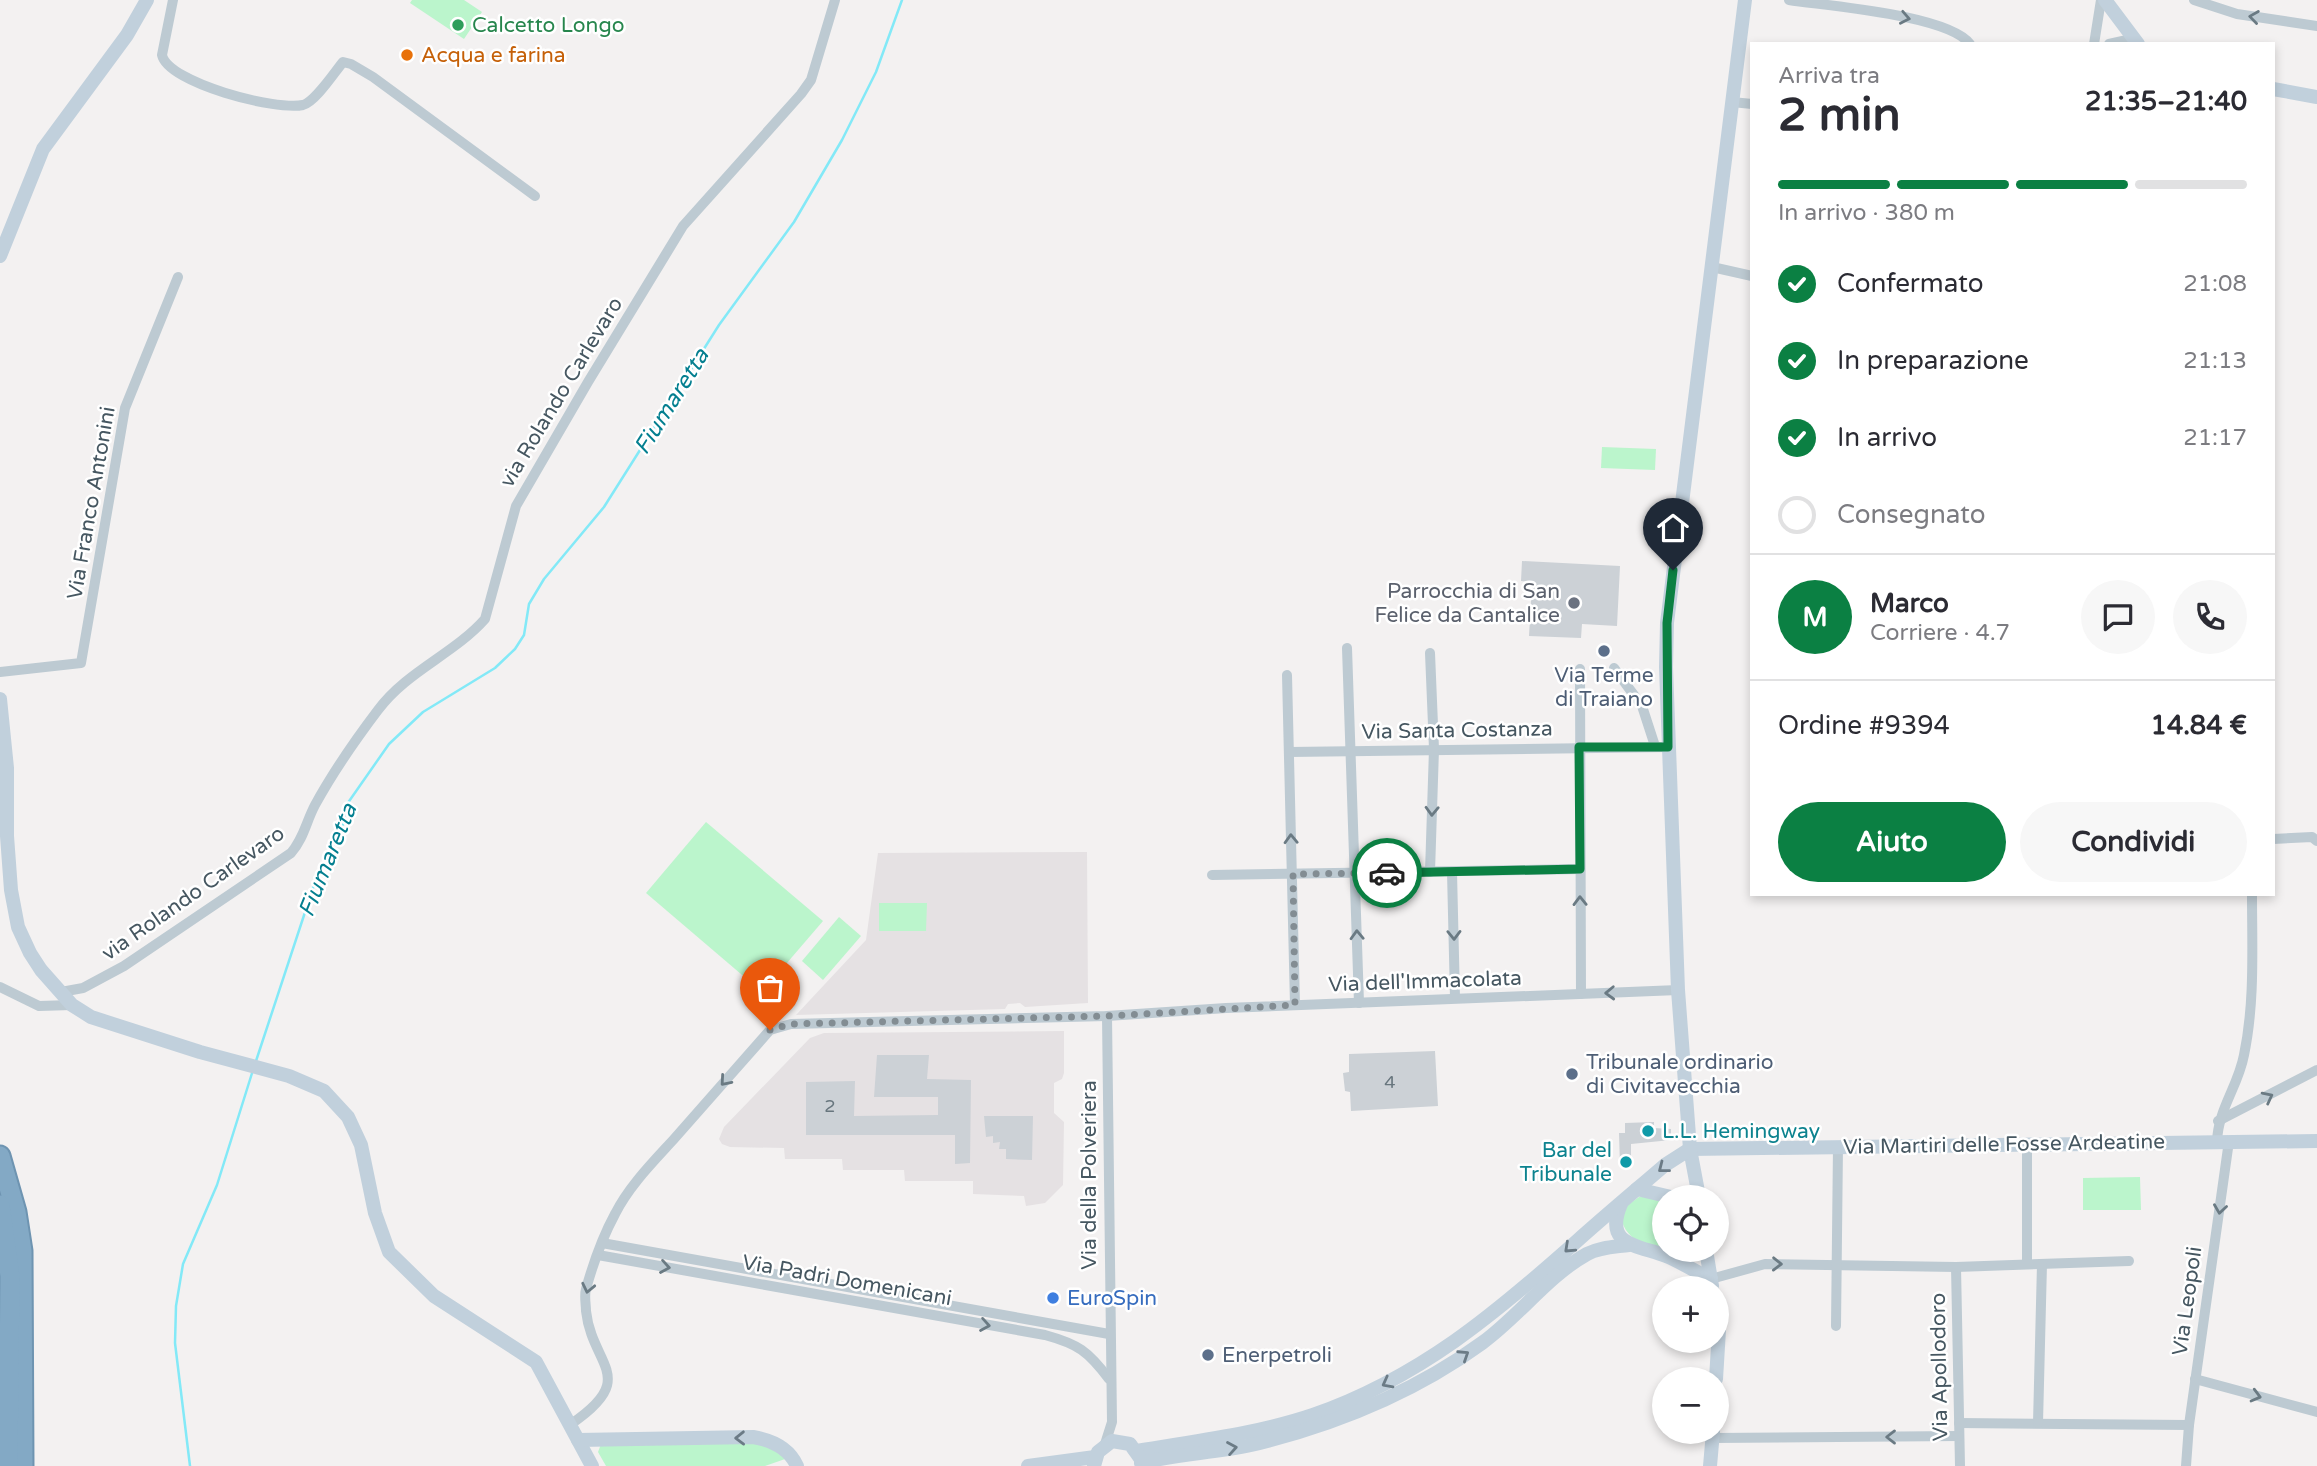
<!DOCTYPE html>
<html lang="it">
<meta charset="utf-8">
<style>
body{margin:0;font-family:"Varela Round",sans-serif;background:#f7f7f7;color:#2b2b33;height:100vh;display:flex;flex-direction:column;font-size:26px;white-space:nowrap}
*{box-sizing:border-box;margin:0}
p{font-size:23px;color:#7c7c81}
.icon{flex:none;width:38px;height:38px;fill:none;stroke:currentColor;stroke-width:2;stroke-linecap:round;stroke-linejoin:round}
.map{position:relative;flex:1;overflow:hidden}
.panel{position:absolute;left:1750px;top:42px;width:525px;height:854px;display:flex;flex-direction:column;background:#fff;border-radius:0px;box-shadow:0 4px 10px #0003}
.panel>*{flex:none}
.tools{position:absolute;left:1652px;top:1185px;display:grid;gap:14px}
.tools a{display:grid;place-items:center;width:77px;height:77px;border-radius:50%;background:#fff;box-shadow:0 4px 10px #0003;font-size:35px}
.pin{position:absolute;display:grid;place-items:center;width:60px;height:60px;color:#fff;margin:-72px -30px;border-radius:50% 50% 50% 0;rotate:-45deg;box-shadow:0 0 7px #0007}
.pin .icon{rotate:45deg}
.courier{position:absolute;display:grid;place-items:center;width:70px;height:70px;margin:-35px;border:5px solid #0b8043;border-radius:50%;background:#fff;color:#222;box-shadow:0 2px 9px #0007}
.headline em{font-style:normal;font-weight:700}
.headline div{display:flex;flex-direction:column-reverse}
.headline{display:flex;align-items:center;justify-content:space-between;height:119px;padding:0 28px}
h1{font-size:46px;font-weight:700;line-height:52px}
.bar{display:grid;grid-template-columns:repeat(4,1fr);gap:10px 7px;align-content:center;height:84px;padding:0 28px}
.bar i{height:9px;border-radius:5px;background:#e1e1e2}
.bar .selected{background:#0b8043}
.bar p{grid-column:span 4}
.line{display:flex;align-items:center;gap:18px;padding:0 28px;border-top:2px solid #e1e1e2}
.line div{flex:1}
.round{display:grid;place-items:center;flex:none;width:74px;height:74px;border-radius:37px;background:#f7f7f7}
ol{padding:0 28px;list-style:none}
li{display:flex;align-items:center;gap:21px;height:77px}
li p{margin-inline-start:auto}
li .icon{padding:7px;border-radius:50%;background:#0b8043;color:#fff;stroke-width:4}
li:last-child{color:#7c7c81}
li i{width:38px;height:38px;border:4px solid #e1e1e2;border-radius:50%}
.action{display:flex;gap:14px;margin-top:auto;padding:14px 28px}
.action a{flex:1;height:80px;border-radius:42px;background:#0b8043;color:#fff;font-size:28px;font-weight:700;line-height:80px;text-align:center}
.action a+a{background:#f7f7f7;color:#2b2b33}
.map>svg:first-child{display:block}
.education{fill:#e5e1e3}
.green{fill:#bbf5cc}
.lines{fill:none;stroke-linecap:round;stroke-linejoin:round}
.stream{stroke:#83e9f7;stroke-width:2.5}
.building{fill:#ccd1d6}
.highway-casing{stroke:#6e94b1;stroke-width:23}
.street{stroke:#bdcad2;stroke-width:10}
.secondary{stroke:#c1d0dc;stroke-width:14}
.highway{stroke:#83a9c5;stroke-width:19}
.oneway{stroke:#6a7a83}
.oneway2{stroke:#6b7b86}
.done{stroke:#838d93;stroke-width:7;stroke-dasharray:0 12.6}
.route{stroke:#0b8043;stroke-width:9}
.leisure-dot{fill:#2e9e5b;stroke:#fff;stroke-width:2.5}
.food-dot{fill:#e8710a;stroke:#fff;stroke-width:2.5}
.worship-dot{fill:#6b7280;stroke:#fff;stroke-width:2.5}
.service-dot{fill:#5c6f8a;stroke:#fff;stroke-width:2.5}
.culture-dot{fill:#0f9aa8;stroke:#fff;stroke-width:2.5}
.shop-dot{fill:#3f7fe0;stroke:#fff;stroke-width:2.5}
.labels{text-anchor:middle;stroke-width:5;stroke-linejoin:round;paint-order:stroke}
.number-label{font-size:18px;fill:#68767e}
.leisure-label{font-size:21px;fill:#27864d;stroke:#fff;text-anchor:start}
.food-label{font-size:21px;fill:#c56008;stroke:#fff;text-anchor:start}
.street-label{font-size:21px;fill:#465761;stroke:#fff}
.worship-label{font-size:21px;fill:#5b616d;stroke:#fff;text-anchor:end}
.service-label{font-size:21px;fill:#4e5e75;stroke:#fff;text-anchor:start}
.culture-label{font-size:21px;fill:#0d838f;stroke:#fff;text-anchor:start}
.shop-label{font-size:21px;fill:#366cbe;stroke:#fff;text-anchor:start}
.water-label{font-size:23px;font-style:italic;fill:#047f90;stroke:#fff}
</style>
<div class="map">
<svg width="2317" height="1466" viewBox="0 0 2317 1466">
<rect width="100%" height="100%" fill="#f3f1f1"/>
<g class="education">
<polygon points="1087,852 1088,1003 1025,1007 1020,1003 1008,1004 1005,1009 796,1015 866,940 878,853"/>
<polygon points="1064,1031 1064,1073 1062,1079 1054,1083 1054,1113 1064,1122 1063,1185 1045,1203 1026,1206 1024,1196 973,1194 973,1181 905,1181 904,1170 843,1170 842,1159 785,1159 784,1148 730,1147 722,1144 719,1139 724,1127 810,1038 824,1033"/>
</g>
<g class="green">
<polygon points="412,0 464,0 482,12 464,39 410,3"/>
<polygon points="1602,447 1656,449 1655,470 1601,468"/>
<polygon points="706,822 823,921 762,992 646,893"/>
<polygon points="879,903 927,903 926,931 879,931"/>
<polygon points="839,917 861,936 823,980 802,961"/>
<polygon points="2140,1177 2141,1210 2083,1210 2083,1178"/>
<path d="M1639,1197H1651L1664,1202V1250H1674C1651,1253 1616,1236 1622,1209Z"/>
<polygon points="760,1443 788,1458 765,1466 606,1466 598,1452 601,1444"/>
</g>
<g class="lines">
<g class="stream">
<polyline points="256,1061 313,888 344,822 345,807 389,744 423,712 495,668 515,649 524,635 529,604 544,579 604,507 719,325 794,222 842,140 876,72 902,0"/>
<polyline points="190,1466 175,1343 176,1306 183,1264 217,1185 253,1070"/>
</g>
</g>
<g class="building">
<polygon points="1522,561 1620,566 1617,626 1582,624 1581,638 1529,636 1532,582 1521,581"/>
<polygon points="1435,1051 1438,1106 1351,1111 1350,1092 1345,1091 1343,1073 1349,1072 1349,1054"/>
<polygon points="877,1055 929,1055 927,1079 971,1080 970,1163 955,1164 955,1135 806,1135 806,1082 855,1081 854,1116 938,1115 938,1097 874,1097"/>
<polygon points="984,1116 1033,1116 1032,1160 1006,1159 1006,1149 999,1149 1000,1142 993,1143 993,1136 986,1137"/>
<polygon points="1654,1122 1654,1128 1671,1129 1671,1140 1631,1144 1631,1165 1620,1165 1619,1133 1625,1133 1625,1123"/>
</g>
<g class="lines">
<defs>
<g id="highway">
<polyline points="0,1156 16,1212 22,1251 23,1466"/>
<polyline points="0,1205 10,1276 8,1466"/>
</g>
</defs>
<use href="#highway" class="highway-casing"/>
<g class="street">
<path d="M173,0L162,55C168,83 276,111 303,105C315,102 334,73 343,62L351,64L373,77L535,196"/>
<path d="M1789,0C1828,6 1948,15 1970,44"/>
<polyline points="2194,0 2237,14 2317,26"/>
<polyline points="2094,44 2101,0"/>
<polyline points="2109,44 2127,40 2135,44"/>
<polyline points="1732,102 1752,104"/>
<polyline points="1712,267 1752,276"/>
<polyline points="1347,648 1359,1003"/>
<polyline points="1614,668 1642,706 1655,746"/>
<polyline points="1580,669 1581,994"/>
<polyline points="0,672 81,663 125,408 178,277"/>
<polyline points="1287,675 1295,1005"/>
<polyline points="1289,752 1669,747"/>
<polyline points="2273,839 2312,837 2317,841"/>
<polyline points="1430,872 1434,749 1430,653"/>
<polyline points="1452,872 1455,998"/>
<polyline points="1212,875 1580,869"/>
<polyline points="0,987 39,1006 72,1005"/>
<path d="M61,992L83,988L124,966L291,853C304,838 306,822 315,805C332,774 356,739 378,710C407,671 454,654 485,619L516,506L588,382L683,226L801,94L811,80L835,0"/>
<polyline points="2218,1121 2317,1070"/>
<path d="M2217,1142C2218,1109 2238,1087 2244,1055C2255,1002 2252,948 2252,894"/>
<polyline points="2027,1143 2027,1264"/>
<polyline points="602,1243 1109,1334"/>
<path d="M598,1255L1045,1335C1078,1344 1088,1351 1109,1379"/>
<polyline points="1956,1267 1960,1466"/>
<polyline points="1711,1279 1765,1264 1956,1267 2129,1261"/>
<polyline points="1836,1326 1838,1146"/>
<polyline points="2195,1379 2317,1412"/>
<polyline points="1959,1423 2189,1425"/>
<polyline points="2038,1423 2042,1264"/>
<path d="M571,1424C640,1377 592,1366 586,1311C586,1304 584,1296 586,1289C593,1264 602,1238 615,1214C629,1186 653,1162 674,1139C706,1103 738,1066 770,1030L791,1024L1107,1016L1226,1008L1678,990"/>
<polyline points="1713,1438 1959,1436"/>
<polyline points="1105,1444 1112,1422 1107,1016"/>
<polyline points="2186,1466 2189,1425 2229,1141"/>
</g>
<g class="secondary">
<polyline points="2105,0 2138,44"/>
<polyline points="2273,89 2317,97"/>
<polyline points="0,256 43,149 127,35 147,0"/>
<polyline points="0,699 7,768 7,836 11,890 18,927 30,953 41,970 72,1005 91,1017 200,1052 289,1076 324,1091 348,1117 361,1145 375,1213 389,1252 434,1296 536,1362 592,1466"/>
<polyline points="1690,1149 2317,1141"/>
<polyline points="1637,1189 1671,1197"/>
<polyline points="1699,1197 1690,1149 1678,990 1666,667 1667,623 1745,0"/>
<path d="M1621,1204C1603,1246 1638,1245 1666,1256C1681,1262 1696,1272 1711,1279"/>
<polyline points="1706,1250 1712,1286"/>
<polyline points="1667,1256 1688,1250"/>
<polyline points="1716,1379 1719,1330 1717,1311"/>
<path d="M578,1440L753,1437C771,1440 789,1448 797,1466"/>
<path d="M1137,1451C1195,1441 1257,1434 1313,1415C1419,1378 1495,1314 1577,1241C1606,1215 1636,1190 1665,1165L1690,1149"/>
<path d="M1141,1463C1177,1454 1214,1453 1251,1445C1334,1425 1412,1394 1482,1343C1518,1317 1549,1275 1587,1254C1600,1247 1615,1247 1629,1245"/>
<polyline points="1028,1466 1095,1457"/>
<polyline points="1094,1466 1098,1452 1112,1441 1130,1444 1140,1458"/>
<polyline points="1710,1466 1713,1432"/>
</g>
<use href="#highway" class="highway"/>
</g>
<defs><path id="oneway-chevron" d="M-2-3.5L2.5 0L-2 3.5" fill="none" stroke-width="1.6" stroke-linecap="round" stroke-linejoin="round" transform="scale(1.75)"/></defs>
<g class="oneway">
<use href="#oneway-chevron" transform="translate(2254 17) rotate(-172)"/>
<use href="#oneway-chevron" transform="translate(1905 18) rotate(11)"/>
<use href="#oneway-chevron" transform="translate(1432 811) rotate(92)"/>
<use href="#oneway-chevron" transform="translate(1291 839) rotate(-92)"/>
<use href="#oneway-chevron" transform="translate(1580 901) rotate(-91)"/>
<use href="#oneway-chevron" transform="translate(1357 935) rotate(-92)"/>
<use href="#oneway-chevron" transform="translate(1454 935) rotate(89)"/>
<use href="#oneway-chevron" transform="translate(1610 993) rotate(178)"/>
<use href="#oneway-chevron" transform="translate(725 1081) rotate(131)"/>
<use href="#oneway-chevron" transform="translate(2268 1097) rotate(-27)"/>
<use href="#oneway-chevron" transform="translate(2220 1209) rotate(98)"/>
<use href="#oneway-chevron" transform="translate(1777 1264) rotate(1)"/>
<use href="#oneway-chevron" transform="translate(665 1267) rotate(10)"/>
<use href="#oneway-chevron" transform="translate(588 1288) rotate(102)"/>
<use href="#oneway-chevron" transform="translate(985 1325) rotate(10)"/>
<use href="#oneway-chevron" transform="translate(2256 1396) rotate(15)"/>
<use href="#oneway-chevron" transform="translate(1891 1437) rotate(180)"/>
</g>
<g class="oneway2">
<use href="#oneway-chevron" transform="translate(1663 1168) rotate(142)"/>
<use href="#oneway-chevron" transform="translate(1569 1248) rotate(137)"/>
<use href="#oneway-chevron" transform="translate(1464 1355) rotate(-33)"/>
<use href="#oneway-chevron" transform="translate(1387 1383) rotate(152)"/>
<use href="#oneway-chevron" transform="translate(740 1438) rotate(179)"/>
<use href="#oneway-chevron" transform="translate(1232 1448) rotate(-10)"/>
</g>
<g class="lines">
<polyline class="done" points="770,1030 791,1024 1107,1016 1295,1005 1293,874 1387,873"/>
<polyline class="route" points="1387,873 1580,869 1579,747 1668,747 1667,623 1673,570"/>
</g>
<circle class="leisure-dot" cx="458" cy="25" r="7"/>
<circle class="food-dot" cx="407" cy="55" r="7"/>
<circle class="worship-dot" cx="1574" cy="603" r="7"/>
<g class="service-dot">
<circle cx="1604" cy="651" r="7"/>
<circle cx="1572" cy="1074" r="7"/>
<circle cx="1208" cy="1355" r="7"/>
</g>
<g class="culture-dot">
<circle cx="1648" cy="1131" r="7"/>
<circle cx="1626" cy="1162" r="7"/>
</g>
<circle class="shop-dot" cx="1053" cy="1298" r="7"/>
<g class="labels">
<g class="number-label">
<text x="1390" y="1088">4</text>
<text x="830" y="1112">2</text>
</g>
<g class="leisure-label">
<text x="472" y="32">Calcetto Longo</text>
</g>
<g class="food-label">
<text x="421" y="62">Acqua e farina</text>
</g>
<g class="street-label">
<text transform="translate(561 392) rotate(-59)" y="7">via Rolando Carlevaro</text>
<text transform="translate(91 503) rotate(-80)" y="7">Via Franco Antonini</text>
<text transform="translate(1457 730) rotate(-1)" y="7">Via Santa Costanza</text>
<text transform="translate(193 893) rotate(-35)" y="7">via Rolando Carlevaro</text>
<text transform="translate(1425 981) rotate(-2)" y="7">Via dell'Immacolata</text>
<text transform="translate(2004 1144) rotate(-1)" y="7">Via Martiri delle Fosse Ardeatine</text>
<text transform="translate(1089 1175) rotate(-90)" y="7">Via della Polveriera</text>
<text transform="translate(847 1280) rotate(10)" y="7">Via Padri Domenicani</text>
<text transform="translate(2187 1301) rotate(-82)" y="7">Via Leopoli</text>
<text transform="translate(1939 1367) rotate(-91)" y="7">Via Apollodoro</text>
</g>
<g class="worship-label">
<text x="1560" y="598">Parrocchia di San<tspan x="1560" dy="24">Felice da Cantalice</tspan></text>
</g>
<g class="service-label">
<text x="1604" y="682" text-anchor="middle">Via Terme<tspan x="1604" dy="24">di Traiano</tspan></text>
<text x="1586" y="1069">Tribunale ordinario<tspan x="1586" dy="24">di Civitavecchia</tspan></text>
<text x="1222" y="1362">Enerpetroli</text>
</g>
<g class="culture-label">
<text x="1662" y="1138">L.L. Hemingway</text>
<text x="1612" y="1157" text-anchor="end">Bar del<tspan x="1612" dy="24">Tribunale</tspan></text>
</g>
<g class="shop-label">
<text x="1067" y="1305">EuroSpin</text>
</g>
<g class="water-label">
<text transform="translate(671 401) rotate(-58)" y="8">Fiumaretta</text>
<text transform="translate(327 860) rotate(-68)" y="8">Fiumaretta</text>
</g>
</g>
</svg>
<div class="tools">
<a><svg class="icon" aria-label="locate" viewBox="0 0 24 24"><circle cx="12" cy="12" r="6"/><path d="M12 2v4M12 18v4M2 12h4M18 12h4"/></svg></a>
<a>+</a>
<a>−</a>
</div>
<div class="pin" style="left:770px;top:1030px;background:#ea580c"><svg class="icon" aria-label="bag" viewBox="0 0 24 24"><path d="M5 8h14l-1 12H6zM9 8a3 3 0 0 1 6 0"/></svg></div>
<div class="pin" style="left:1673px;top:570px;background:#1f2937"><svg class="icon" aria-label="home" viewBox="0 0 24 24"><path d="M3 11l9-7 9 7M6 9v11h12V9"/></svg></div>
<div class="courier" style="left:1387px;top:873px"><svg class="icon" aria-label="car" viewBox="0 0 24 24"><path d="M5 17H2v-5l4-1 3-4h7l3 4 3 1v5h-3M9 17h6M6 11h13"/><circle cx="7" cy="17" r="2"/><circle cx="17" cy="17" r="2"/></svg></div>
<section class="panel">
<div class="headline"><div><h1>2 min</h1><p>Arriva tra</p></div><em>21:35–21:40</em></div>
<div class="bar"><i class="selected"></i><i class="selected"></i><i class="selected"></i><i></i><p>In arrivo · 380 m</p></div>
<ol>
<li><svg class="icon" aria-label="check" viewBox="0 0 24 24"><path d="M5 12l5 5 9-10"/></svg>Confermato<p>21:08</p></li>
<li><svg class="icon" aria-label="check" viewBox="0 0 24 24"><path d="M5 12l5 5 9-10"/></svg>In preparazione<p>21:13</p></li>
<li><svg class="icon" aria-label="check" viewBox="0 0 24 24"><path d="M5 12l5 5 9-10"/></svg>In arrivo<p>21:17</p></li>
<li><i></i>Consegnato</li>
</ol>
<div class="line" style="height:126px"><b class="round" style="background:#0b8043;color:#fff">M</b><div><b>Marco</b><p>Corriere · 4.7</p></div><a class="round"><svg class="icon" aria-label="chat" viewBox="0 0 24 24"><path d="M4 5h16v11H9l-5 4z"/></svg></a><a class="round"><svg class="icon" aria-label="phone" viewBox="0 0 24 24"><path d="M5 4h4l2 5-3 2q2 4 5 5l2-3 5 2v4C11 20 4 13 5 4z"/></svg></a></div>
<div class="line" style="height:91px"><div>Ordine #9394</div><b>14.84 €</b></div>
<div class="action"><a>Aiuto</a><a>Condividi</a></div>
</section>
</div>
